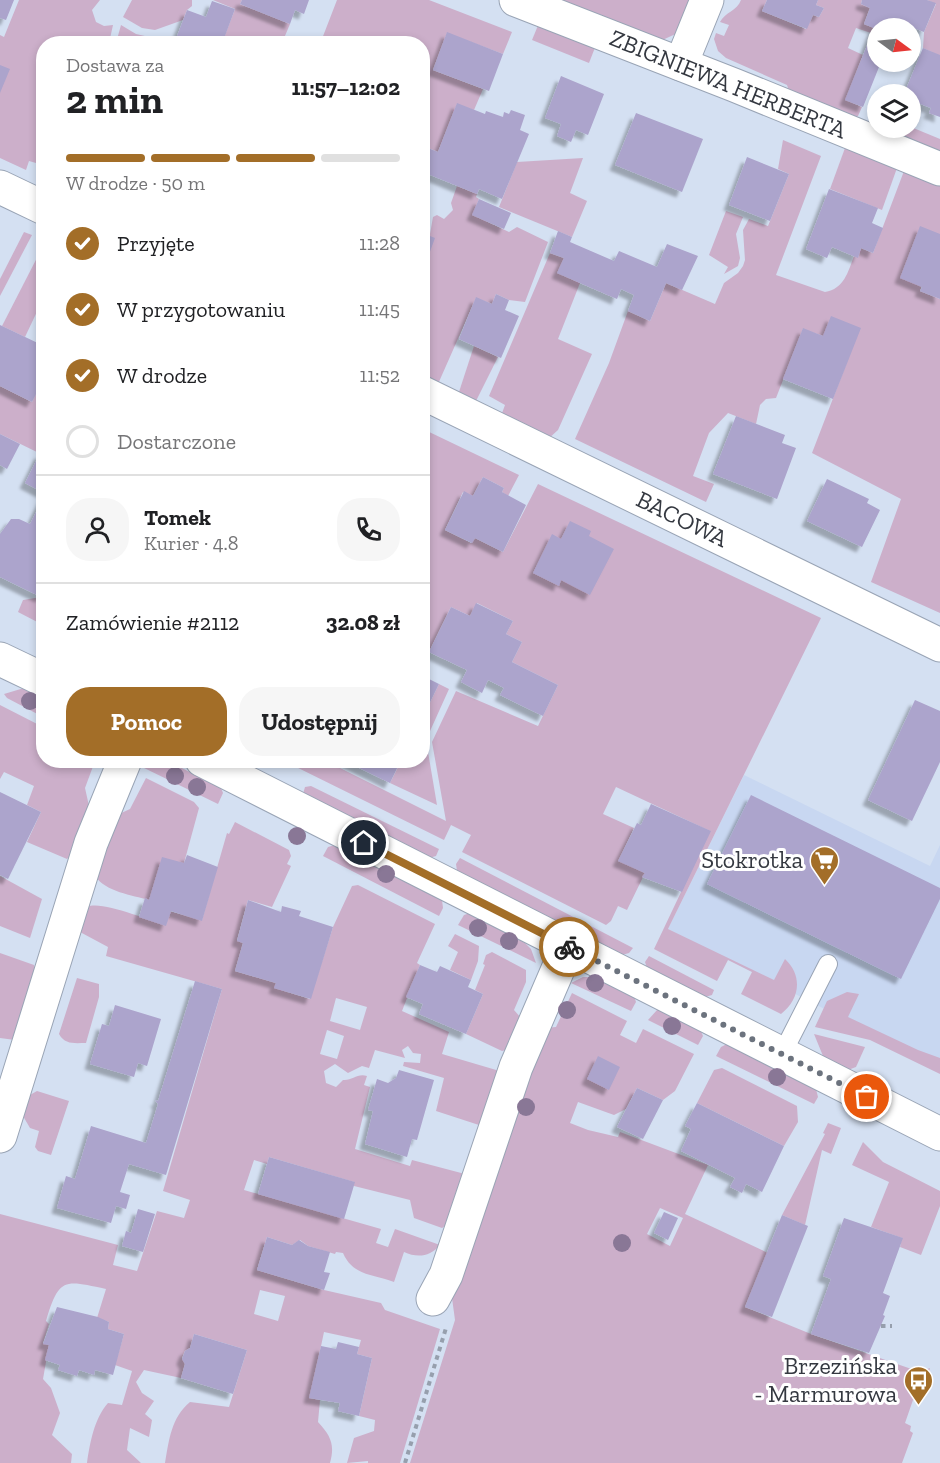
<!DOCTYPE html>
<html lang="pl">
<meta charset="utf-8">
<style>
body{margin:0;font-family:"Zilla Slab",serif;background:#f6f6f6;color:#202124;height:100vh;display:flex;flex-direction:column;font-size:22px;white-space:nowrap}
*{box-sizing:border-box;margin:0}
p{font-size:20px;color:#757577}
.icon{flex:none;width:33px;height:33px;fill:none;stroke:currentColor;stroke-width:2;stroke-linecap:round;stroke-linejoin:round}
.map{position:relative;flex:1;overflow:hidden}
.drawer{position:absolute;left:36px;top:36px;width:394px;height:732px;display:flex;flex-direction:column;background:#fff;border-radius:24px;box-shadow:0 3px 9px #0003}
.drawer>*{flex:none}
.needle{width:39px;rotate:105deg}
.tools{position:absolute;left:867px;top:18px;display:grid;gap:12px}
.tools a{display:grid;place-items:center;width:54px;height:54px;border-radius:50%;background:#fff;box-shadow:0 3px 9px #0003;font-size:30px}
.pin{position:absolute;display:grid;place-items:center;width:51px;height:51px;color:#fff;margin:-26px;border:3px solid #fff;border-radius:50%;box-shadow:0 2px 6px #0007}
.courier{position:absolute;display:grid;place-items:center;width:60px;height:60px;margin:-30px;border:4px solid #a36e28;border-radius:50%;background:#fff;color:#222;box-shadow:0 2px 8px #0007}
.overview em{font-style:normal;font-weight:700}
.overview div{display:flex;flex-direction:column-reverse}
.overview{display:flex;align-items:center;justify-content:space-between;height:102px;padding:0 30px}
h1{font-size:39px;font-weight:700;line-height:45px}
.bar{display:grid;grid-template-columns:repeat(4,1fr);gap:9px 6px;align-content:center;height:72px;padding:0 30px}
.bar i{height:8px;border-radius:4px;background:#e0e0e0}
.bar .current{background:#a36e28}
.bar p{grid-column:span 4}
.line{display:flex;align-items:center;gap:15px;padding:0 30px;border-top:2px solid #e0e0e0}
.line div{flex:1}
.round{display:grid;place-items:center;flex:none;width:63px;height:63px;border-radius:24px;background:#f6f6f6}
ol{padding:0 30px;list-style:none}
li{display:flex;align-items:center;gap:18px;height:66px}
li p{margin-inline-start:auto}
li .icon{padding:6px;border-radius:50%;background:#a36e28;color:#fff;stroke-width:4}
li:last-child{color:#757577}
li i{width:33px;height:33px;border:3px solid #e0e0e0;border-radius:50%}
.button{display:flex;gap:12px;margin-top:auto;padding:12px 30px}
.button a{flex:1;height:69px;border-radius:24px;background:#a36e28;color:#fff;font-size:24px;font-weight:700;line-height:69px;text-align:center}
.button a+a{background:#f6f6f6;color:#202124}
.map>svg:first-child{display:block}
.built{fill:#c8d7f1}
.green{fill:#ccafca;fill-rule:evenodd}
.building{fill:#aca4cc;filter:url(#shadow)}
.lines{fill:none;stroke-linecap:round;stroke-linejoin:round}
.lane-casing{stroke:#99a4b5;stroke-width:20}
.street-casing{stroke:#99a4b5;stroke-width:35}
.path{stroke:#969fad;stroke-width:4;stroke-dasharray:4.5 4.5;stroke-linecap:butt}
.lane{stroke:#fff;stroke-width:18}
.street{stroke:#fff;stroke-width:33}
.tree{fill:#897796}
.done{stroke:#6c737e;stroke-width:6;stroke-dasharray:0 10.8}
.route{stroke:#a36e28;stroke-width:8}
.labels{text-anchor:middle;stroke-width:6;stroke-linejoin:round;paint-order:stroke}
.street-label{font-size:24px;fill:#343840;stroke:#fff}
.poi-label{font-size:24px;fill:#343840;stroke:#fff;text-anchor:end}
</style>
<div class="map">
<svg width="940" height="1463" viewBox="0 0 940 1463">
<defs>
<filter id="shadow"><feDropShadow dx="-5.5" dy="5.5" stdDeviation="1.5" flood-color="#0004"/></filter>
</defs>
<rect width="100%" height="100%" fill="#d4e0f2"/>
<polygon class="built" points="744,775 930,866 940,845 940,1068 668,929"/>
<g class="green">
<polygon points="19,0 100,0 92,10 96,22 104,26 113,25 109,43 44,44 42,160 36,163 29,161 26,170 0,158 0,35 4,37"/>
<polygon points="132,0 192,0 192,6 187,10 183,20 155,30 142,28 123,17"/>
<polygon points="242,0 240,4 290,24 282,43 222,43 235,9 213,0"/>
<polygon points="337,0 429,0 512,32 503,54 447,33 433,70 483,89 474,110 457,104 438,152 423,146 423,44 320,44"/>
<polygon points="562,0 695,0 680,32 658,42 563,4"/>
<path d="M741,0H767L762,11L806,29L813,15L819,17L824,8L816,5L818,0H862L861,4L870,8L864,24L874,28L871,33L856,28L848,48L863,55L846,100L862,107L858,116L852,119L789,91L787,85L726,58L718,51L714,39L716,33L724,36L729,25L720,22C725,12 737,11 741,0Z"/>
<polygon points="927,0 940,0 940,56 923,48 924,32 936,4"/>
<polygon points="539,23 596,45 589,63 532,40"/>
<polygon points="121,25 136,34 158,39 158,43 116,43"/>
<polygon points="911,127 940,139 940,152 878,128"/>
<path d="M783,140L821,156L776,275L825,292C844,289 848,272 854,256L858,257L861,248L873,253L904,171L940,180V234L920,291L940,299V613L871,582L901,499L812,453L847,362L823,336L803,329L776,398L766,399L760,405L756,424L728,413L709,433L693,476L714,484L706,502L575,439L609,363L628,311L650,321L666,283L715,304L724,283L738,273L743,266L745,260L743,230L749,219L768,226L789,174L778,169Z"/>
<polygon points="845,148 897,168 882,210 830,189"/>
<polygon points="583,158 570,193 587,201 572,237 499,207 517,162"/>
<polygon points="457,186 477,194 476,197 479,199 473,215 509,232 517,227 548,242 525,302 509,300 496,294 492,304 476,298 438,384 423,377 423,282 429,274 424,268 433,217 437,215 444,219 453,210 451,203"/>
<polygon points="726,211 743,217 736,234 740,258 738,266 724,274 728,267 709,255"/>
<polygon points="24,232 32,235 0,296 0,279"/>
<polygon points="43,246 43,299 25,337 2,326"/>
<polygon points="550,253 564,258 558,273 580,283 558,339 592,354 558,430 547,440 501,416 505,405 489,396"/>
<polygon points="474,346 498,357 475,403 458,395"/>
<polygon points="43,379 43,411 36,425 43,429 43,455 0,434 0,386 32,402"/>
<path d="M423,429L519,475L508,496L502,492L504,488L483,477L473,496L463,492L445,530L471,543L475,538L503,552L538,484L821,618L668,929L774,980L785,959C803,976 800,999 781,1014L741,994L752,972L728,960L717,981L654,949L710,831L616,787L603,814L634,828L619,860L645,873L627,910L618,906L611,921L606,925L462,852L471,835L451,825L444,840L284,761H326L446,821L432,742L456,691L538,726L558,685L512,662L522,642L506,634L513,621L477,603L470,616L451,607L423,664V478L427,469L423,464Z"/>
<polygon points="43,593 43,625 18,612 23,600 41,597"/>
<polygon points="439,684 449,689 426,740 437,805 390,783 401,761 423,760 423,717"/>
<polygon points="24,688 43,697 43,717 7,698 4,694"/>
<polygon points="0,705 43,727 44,760 95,761 85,788 89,806 71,855 67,859 27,842 41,812 27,805 34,786 4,772 0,779"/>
<polygon points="153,761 174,764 221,788 223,793 218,804 142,767"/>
<path d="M146,778L194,802L199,808L184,863L149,900C132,895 106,892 95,876L117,815L130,809Z"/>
<polygon points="311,786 439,849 436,856 429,858 303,794 305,787"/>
<path d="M235,822L289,850L291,856L287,864L291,866L272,907L248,900L237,940L243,943L235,971L276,983L275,988L310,999L333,927L352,886L358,885L435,924L417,963L420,965L402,1011L449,1032L442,1054L503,1072L482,1126L436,1111L444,1078L403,1066L404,1062L420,1063L421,1054L413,1053L408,1046L402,1050L405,1058L375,1050L369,1068L362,1066L348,1073L335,1064L324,1071L326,1083L336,1087L343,1080C352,1081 357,1073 367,1076L364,1085L370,1087L355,1149L410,1166L412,1160L465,1174L449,1223L442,1228L414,1218L410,1200L354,1186V1182L269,1157L267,1164L254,1160L244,1190L381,1229L376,1243L388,1247L395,1229L440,1245C430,1257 417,1258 404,1252L394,1282C373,1274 353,1276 343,1253L336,1252L335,1254L308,1246L300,1240L292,1245L267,1237L257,1270L324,1290L381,1303L385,1310L440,1329L400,1463H368V1461L347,1463L354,1438L374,1431L375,1420L359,1416L372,1358L357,1354L361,1340L324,1332L310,1398L320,1400L318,1422C331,1436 335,1445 330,1463H165C169,1440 171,1418 190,1402L229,1407L247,1350L194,1334L190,1348L185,1351L182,1358L185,1364L181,1378L144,1370L136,1382L142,1393L154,1401L145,1414L152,1420L149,1437L130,1428L127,1450L141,1463H87C90,1443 94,1419 108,1403L122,1405L132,1371L115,1365L124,1334L108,1329L109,1322L97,1318L106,1289C64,1280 59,1277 46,1321L49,1324L43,1343L49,1345L43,1379L51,1388L60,1413L52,1435L72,1454L71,1463H0V1214L118,1245L113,1265L137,1271L157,1211L184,1218L190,1200L163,1191L222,989L106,956L108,947L80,932L87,907C101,900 147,920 166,925L169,911L202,920L227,833L229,834ZM336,998L367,1007L360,1030L330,1021ZM327,1030L344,1036L337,1059L320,1054ZM260,1290L285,1296L278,1321L254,1314Z"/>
<polygon points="335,845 442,900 443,908 439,916 323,856 328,847"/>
<polygon points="460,858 633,948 629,953 622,955 457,871 456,864"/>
<polygon points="0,876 42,899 30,938 0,926"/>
<polygon points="470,913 525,943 531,949 536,963 458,925 464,915"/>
<polygon points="455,934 479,946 478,961 471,980 450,970 458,952 448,946"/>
<polygon points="492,952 526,970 526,982 514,1010 521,1018 506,1050 502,1051 466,1034 483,994 475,990 485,965 483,964 486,955"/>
<polygon points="0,953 34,965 36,972 15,1040 0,1038"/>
<polygon points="649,956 714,990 712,995 705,997 647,968 645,962"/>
<polygon points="583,977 596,977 634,996 636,1002 631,1011 571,983"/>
<path d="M77,978L99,984V997L86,1043C75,1043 65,1045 59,1034Z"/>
<polygon points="847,992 859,994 848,1017 918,1050 940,1058 940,1074 870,1040 815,1027 827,1001"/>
<path d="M572,993L627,1021L620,1035L636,1043L643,1029L694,1054L675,1091L663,1100L637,1088L626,1109L614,1115L578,1102L570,1123L588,1130L618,1137L620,1132L708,1165L685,1214L768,1253L745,1307L811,1334L920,1372L930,1368L920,1402L913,1400L905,1423L911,1426L910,1431L913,1433L902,1463H410L455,1320L452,1298L545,1028L556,1027ZM660,1208L683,1218L670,1246L647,1234Z"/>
<polygon points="658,1009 700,1029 703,1036 698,1045 648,1020"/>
<polygon points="814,1034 865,1047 856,1067 848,1070 823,1056"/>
<polygon points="727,1044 816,1089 818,1097 814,1104 716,1056 721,1047"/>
<polygon points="722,1068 797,1106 798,1122 784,1146 697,1103 714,1070"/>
<polygon points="37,1091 69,1101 51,1155 38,1151 35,1147 39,1131 30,1128 23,1116 30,1095"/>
<polygon points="828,1123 841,1128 831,1154 822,1150 805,1225 782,1215 825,1134 823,1133"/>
<polygon points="863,1142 883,1162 940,1191 940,1206 921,1255 900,1247 902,1238 871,1227 889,1182 852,1165"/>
</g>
<g class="building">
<polygon points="0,0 14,0 6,20 0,18"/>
<polygon points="242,0 309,0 304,14 295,10 290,24 240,4"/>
<polygon points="767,0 818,0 816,5 824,8 819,17 813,15 807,29 762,11"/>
<polygon points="862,0 927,0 936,3 924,32 896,21 893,28 878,28 878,62 881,62 863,107 845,100 874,28 864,24 870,8 861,4"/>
<polygon points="212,1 235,9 222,44 174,44 187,10 206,17"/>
<polygon points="447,32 503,54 489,91 433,70"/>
<polygon points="923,48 940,55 940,117 929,113 931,108 910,100 910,94 904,94"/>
<polygon points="0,65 10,69 0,93"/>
<polygon points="561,76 604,94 588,135 576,130 571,142 557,136 561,124 545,118"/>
<polygon points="457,103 485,114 486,111 503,117 504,112 509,114 511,110 525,115 520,130 529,134 502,199 479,189 477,194 423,172 423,146 438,152"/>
<polygon points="636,113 703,139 682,192 615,165"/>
<polygon points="747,157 789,174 770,221 729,205"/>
<polygon points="829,189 878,208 872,223 883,228 873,253 861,248 858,258 832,247 827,258 806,249"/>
<polygon points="479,199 511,213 504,229 472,215"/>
<polygon points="920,226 940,234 940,299 920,291 922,287 900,278"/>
<polygon points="558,231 572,237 570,242 614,261 619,251 657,267 667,244 698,256 682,290 666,283 650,321 628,311 634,295 621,289 617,299 557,273 564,258 550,253"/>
<polygon points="425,234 435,238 424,268 429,274 427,281 423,282"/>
<polygon points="496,294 509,300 505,310 519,316 501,358 459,339 476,297 492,304"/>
<polygon points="831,316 861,328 833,399 783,379 803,328 823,336"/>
<polygon points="0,325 44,346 44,379 32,402 0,386"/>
<polygon points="736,416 785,435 782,443 796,448 777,499 713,474"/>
<polygon points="0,434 20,444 7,469 0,465"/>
<polygon points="40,453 44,455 44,493 25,483"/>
<polygon points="483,477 504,488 502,492 526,505 503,552 475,538 472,543 445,530 464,491 473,496"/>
<polygon points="827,479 869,499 867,503 880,510 862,547 807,521"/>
<polygon points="44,496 44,593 41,597 0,577 0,534 11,519 19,519 30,524"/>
<polygon points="570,521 591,531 589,536 614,549 590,595 561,580 559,586 533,573 552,534 561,539"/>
<polygon points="476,603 513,621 506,634 522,642 512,662 558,685 543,716 500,695 504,688 488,680 482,693 461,682 467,670 429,652 451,607 470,616"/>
<polygon points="423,676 439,684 423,717"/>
<polygon points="915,700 940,711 940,762 912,821 868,800"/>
<polygon points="343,760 401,760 390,783"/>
<polygon points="0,792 41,812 8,879 0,875"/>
<polygon points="751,795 940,888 940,899 901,979 707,884"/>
<polygon points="651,804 711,831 682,892 642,877 645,873 618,861 637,823 641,825"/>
<polygon points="187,855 218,867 202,921 171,911 166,926 139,917 145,898 149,900 162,857 184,863"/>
<polygon points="248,900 281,912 282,906 301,911 299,916 333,927 311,999 274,988 276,983 235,971 243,943 237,941"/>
<polygon points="420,965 437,972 440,966 471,980 468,987 483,994 466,1034 419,1014 423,1004 406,997"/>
<polygon points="195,981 222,989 166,1175 129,1164 120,1192 130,1195 126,1209 116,1206 111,1223 57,1208 66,1176 75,1179 91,1126 146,1143 158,1104 155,1100 158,1101"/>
<polygon points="115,1005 161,1019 147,1066 138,1063 134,1077 90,1064 102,1024 109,1026"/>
<polygon points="598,1056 620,1067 609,1090 587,1079"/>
<polygon points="399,1070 434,1080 417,1140 412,1139 407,1157 365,1144 373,1111 368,1110 377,1079 388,1083 396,1078"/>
<polygon points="637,1088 663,1100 643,1139 617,1127"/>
<polygon points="697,1103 784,1146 762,1192 746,1184 742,1193 730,1187 735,1178 681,1151 691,1129 685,1126"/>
<polygon points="269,1157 355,1182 344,1219 258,1194"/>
<polygon points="138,1209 155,1214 143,1252 122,1246 126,1231 131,1233"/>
<polygon points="664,1212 678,1218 668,1240 654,1233"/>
<polygon points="782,1215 808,1226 772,1317 745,1307"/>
<polygon points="844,1218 903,1238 883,1293 890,1296 883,1315 885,1316 869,1353 811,1334 831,1279 823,1276"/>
<polygon points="267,1237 292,1245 299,1240 308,1246 330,1252 324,1272 330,1273 324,1290 257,1270"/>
<polygon points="57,1307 98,1317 109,1322 108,1329 124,1334 113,1375 95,1370 94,1375 79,1370 77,1376 58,1370 60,1365 45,1360 49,1345 43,1344"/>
<polygon points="194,1334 247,1350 233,1394 181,1378 185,1364 182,1359 185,1351 190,1348"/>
<polygon points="338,1342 359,1347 357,1354 372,1358 359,1416 338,1411 340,1403 309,1398 321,1346 336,1349"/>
</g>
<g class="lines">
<defs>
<polyline id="lane" points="782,1054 828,964"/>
<g id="street">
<polyline points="516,0 734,85 940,169"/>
<polyline points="681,64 707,0"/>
<polyline points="0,187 44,208"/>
<polyline points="423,393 940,645"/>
<polyline points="0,659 44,680"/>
<polyline points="202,760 940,1134"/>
<polyline points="0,1136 91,843 125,760"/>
<polyline points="433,1299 446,1275 516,1067 568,946"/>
</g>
</defs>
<use href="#lane" class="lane-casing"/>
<use href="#street" class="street-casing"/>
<g class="path">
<polyline points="881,1326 892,1326"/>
<polyline points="405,1463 446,1328"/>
</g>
<use href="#lane" class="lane"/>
<use href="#street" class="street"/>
</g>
<g class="tree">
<circle cx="30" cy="701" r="9"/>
<circle cx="175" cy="776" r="9"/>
<circle cx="197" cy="787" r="9"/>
<circle cx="297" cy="836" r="9"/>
<circle cx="386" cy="874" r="9"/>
<circle cx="478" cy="928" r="9"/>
<circle cx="509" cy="941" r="9"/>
<circle cx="595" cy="983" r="9"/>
<circle cx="567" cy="1010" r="9"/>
<circle cx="672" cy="1026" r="9"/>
<circle cx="777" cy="1077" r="9"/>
<circle cx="526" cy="1107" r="9"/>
<circle cx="622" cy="1243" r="9"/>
</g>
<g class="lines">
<polyline class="done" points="569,947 867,1097"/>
<polyline class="route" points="364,843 569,947"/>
</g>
<defs>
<symbol id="supermarket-pin" viewBox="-11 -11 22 30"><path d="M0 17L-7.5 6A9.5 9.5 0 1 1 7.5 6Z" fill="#a36e28" stroke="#fff"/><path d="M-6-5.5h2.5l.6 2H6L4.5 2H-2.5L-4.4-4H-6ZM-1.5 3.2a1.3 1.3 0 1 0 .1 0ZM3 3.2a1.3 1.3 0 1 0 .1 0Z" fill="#fff"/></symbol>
<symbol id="bus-pin" viewBox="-11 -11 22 30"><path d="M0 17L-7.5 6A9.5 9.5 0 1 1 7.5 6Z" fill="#a36e28" stroke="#fff"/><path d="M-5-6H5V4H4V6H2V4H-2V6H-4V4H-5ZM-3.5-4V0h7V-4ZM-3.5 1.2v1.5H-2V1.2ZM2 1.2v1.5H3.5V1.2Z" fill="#fff"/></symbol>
</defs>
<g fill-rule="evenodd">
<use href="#supermarket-pin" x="808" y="844" width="33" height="45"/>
<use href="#bus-pin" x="902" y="1364" width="33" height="45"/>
</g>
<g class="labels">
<g class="street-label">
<text transform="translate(728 84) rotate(22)" y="8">ZBIGNIEWA HERBERTA</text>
<text transform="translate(682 519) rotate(26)" y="8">BACOWA</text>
</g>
<g class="poi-label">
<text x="803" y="868">Stokrotka</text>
<text x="897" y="1374">Brzezińska<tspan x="897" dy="28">- Marmurowa</tspan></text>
</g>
</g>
</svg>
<div class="tools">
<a><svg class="needle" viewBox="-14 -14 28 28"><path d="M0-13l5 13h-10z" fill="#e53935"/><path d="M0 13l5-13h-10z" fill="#757577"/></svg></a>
<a><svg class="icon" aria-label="layers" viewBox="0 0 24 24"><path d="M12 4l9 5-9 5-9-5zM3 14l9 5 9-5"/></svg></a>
</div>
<div class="pin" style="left:867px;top:1097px;background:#ea580c"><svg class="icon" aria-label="bag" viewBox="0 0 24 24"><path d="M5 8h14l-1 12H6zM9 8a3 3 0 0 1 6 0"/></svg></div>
<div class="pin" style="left:364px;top:843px;background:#1f2937"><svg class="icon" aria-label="home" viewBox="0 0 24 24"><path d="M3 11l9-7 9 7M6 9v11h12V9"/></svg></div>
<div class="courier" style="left:569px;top:947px"><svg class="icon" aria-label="bike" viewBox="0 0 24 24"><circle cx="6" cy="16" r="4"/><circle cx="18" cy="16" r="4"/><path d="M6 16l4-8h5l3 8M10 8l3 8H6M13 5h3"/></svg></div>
<section class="drawer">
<div class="overview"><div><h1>2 min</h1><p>Dostawa za</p></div><em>11:57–12:02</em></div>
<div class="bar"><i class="current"></i><i class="current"></i><i class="current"></i><i></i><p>W drodze · 50 m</p></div>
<ol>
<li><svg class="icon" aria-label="check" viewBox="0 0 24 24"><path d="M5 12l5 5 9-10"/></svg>Przyjęte<p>11:28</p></li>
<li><svg class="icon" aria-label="check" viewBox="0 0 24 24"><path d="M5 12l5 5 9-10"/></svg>W przygotowaniu<p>11:45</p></li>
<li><svg class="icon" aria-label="check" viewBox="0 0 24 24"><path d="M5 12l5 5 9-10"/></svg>W drodze<p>11:52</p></li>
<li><i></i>Dostarczone</li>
</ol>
<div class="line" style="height:108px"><a class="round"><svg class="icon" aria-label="person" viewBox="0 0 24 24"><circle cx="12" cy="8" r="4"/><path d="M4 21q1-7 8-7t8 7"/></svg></a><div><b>Tomek</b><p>Kurier · 4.8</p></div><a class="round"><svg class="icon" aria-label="phone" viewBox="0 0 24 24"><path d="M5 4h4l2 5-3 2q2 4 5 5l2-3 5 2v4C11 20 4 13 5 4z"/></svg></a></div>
<div class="line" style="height:78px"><div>Zamówienie #2112</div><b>32.08 zł</b></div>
<div class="button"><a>Pomoc</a><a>Udostępnij</a></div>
</section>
</div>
